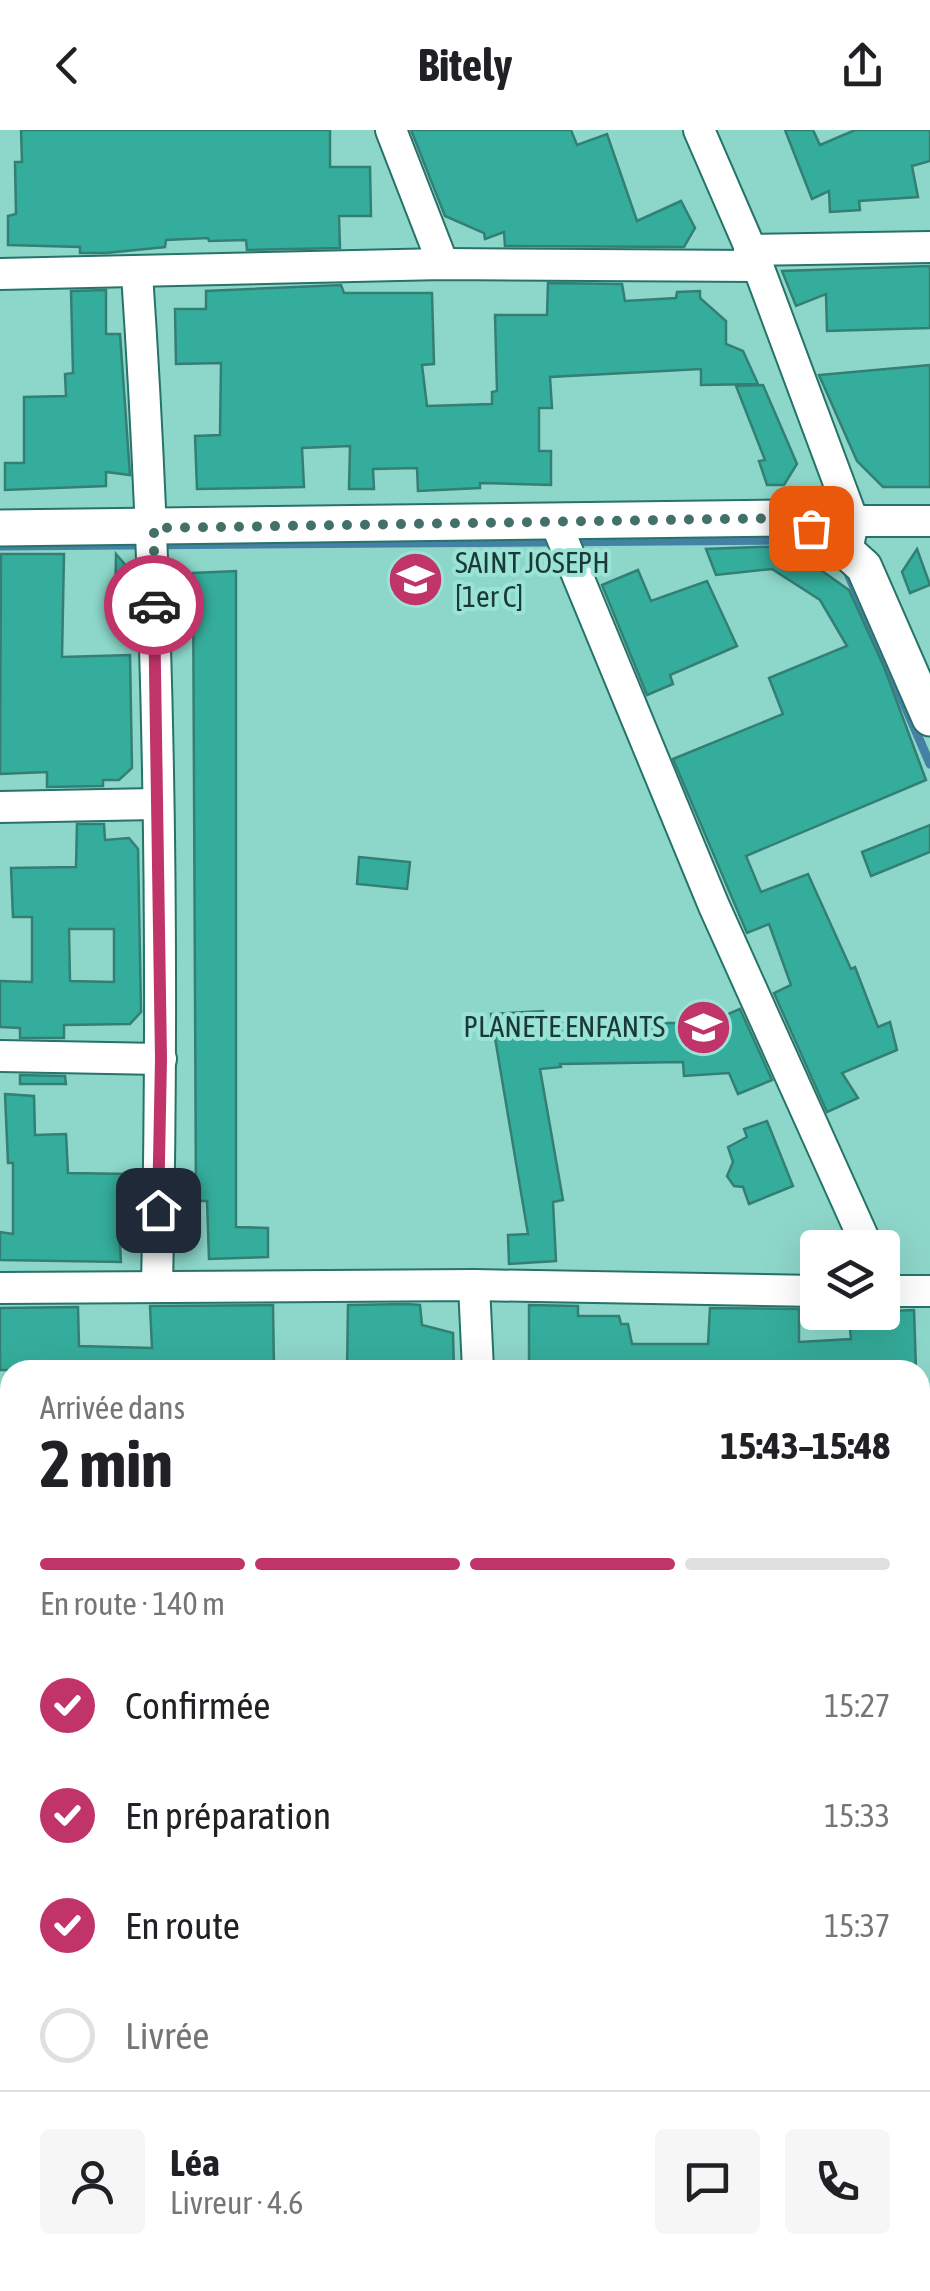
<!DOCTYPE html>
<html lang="fr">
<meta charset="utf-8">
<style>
body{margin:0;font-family:"Asap Condensed",sans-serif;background:#f6f6f6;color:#202124;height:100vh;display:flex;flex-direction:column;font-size:38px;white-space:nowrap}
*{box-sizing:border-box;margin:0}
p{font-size:32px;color:#757577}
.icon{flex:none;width:55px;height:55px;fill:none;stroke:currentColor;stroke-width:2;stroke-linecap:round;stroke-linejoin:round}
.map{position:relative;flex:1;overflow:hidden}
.panel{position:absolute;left:0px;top:1230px;width:930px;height:932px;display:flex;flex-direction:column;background:#fff;border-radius:30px 30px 0 0;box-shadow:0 10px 40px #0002}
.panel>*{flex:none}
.controls{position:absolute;left:800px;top:1100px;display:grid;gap:20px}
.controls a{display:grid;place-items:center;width:100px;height:100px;border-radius:10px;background:#fff;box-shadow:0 10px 40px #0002;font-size:50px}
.pin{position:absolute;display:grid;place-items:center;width:85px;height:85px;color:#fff;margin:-42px;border-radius:20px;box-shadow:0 5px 15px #0006}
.courier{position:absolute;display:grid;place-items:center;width:100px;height:100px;margin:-50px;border:8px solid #c0346a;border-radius:50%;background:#fff;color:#222;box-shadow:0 2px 12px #0007}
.overview em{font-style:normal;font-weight:700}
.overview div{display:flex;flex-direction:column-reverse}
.overview{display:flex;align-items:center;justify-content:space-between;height:170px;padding:0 40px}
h1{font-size:65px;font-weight:700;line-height:75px}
.bar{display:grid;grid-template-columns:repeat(4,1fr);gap:15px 10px;align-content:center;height:120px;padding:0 40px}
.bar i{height:12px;border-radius:8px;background:#e0e0e0}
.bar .current{background:#c0346a}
.bar p{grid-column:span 4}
.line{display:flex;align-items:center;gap:25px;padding:0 40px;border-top:2px solid #e0e0e0}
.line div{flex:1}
.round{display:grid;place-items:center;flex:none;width:105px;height:105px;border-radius:10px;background:#f6f6f6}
ol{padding:0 40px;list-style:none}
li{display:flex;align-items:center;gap:30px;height:110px}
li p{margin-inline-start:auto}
li .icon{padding:10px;border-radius:50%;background:#c0346a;color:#fff;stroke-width:4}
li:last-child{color:#757577}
li i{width:55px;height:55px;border:5px solid #e0e0e0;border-radius:50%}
header{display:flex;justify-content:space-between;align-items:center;height:130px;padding:0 40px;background:#fff;font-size:45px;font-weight:700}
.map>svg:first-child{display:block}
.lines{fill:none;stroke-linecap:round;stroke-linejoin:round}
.stream{stroke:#4581a4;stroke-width:9}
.building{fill:#35ad9c;stroke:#347f74;stroke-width:2.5;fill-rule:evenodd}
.minor-casing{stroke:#267368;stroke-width:34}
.tertiary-casing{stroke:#267368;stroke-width:39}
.minor{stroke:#fff;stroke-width:30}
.tertiary{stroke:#fff;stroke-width:35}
.done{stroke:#437169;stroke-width:10;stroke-dasharray:0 18}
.route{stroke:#c0346a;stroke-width:12}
.labels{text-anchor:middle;stroke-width:8;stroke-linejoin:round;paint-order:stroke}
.poi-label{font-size:30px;fill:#1b3a35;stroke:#9ae4d7;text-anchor:start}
</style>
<header><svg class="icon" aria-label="back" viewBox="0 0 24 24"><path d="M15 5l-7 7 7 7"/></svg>Bitely<svg class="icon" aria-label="share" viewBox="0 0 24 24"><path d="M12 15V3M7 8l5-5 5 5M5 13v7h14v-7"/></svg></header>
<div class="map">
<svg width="930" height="2161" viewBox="0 0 930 2161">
<rect width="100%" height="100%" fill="#8dd7ca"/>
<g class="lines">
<g class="stream">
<polyline points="0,416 802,410"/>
<polyline points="849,446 930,634"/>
</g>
</g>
<g class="building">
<polygon points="21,0 330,0 330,37 370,37 371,86 339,86 340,118 247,120 246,110 209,111 208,108 166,110 165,117 106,123 80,123 80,117 8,115 8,86 16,84 15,32 22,32"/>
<polygon points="411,0 571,0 577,15 607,4 637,91 681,71 695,98 684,117 505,116 504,102 485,109 484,103 445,86"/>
<polygon points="785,0 813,0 820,15 855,0 930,0 930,31 912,36 918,67 859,71 860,80 830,82 829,61 812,69"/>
<polygon points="930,136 930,198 827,201 826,164 796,176 782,141"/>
<polygon points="548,153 622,154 625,171 676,168 677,162 700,161 700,168 726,191 726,214 743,221 758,254 701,255 701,239 550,247 552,278 539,278 539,321 551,321 551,355 480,353 480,358 418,361 417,338 373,339 374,359 349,359 350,316 302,318 304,357 197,359 195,306 220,305 221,233 176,234 175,179 206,179 206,161 341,155 344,163 432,163 434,234 422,235 427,276 492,274 492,262 497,261 495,185 547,185"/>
<polygon points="106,160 106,204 120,204 130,345 106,342 106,356 5,360 5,333 24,333 24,267 66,266 65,244 73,243 71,161"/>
<polygon points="930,235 930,357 883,357 857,331 819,245"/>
<polygon points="763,255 797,334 784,355 767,355 759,331 765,330 736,256"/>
<polygon points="787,416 849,460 884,537 926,650 746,726 761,762 808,744 851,839 855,837 878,897 890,892 897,920 842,943 858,968 827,982 774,863 791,855 769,794 747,803 673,629 783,584 769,548 847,516 820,470 772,439 716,445 706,419"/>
<polygon points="917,419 930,455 910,463 902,442"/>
<polygon points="1,424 64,424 62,527 130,525 132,638 119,650 103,650 103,656 47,657 47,642 0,644"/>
<polygon points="116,424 134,445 135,481 115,482"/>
<polygon points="638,440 651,471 707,451 737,516 670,545 673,554 647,565 602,455"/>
<polygon points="236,441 236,1097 268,1098 268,1127 209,1129 207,1071 196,1071 193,443"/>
<path d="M77,694H104L105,710L129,708L138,719L141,882L130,894L64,895V908H20V898L0,897V851L32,852V787H13L11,738L76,737ZM69,799H114V852L70,851Z"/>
<polygon points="930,695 930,722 871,746 862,722"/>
<polygon points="359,727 410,732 407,759 357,754"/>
<polygon points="740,879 772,950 738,964 729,943 684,946 683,932 560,934 561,937 540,939 563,1070 553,1072 556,1131 509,1134 508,1105 528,1104 491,884 543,881 544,893 707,893"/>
<polygon points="20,945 65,946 66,954 20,954"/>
<polygon points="5,964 34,966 35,1005 66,1004 68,1043 133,1044 119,1095 121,1132 0,1130 0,1102 13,1104 13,1033 8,1033"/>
<polygon points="767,991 793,1056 749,1074 743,1057 734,1056 727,1046 733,1032 728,1017 747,1007 744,999"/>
<polygon points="407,1174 420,1175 422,1195 453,1203 454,1240 347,1240 348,1175"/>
<polygon points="273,1175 274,1240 0,1240 0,1178 78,1177 79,1216 152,1218 150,1176"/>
<polygon points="529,1175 578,1176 578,1186 619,1186 621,1194 628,1194 632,1214 708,1214 710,1178 799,1179 799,1212 851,1209 850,1199 858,1199 857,1182 914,1180 916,1240 529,1240"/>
</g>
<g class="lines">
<defs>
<g id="minor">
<polyline points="391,0 443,134"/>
<polyline points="699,0 758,136 853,391 847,422"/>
<polyline points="749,120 930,117"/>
<polyline points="0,144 443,134 758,136"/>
<path d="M137,144C160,480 164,819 157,1156"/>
<polyline points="555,391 714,776 868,1118"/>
<polyline points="853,391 930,391"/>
<polyline points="0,677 155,674"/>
<polyline points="0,926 161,929"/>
<polyline points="474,1155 478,1240"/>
<polyline points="0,1158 474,1155 818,1161"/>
<polyline points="882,1161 930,1161"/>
<polyline points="920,1399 930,1399"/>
<polyline points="0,1404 10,1404"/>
<polyline points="920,1449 930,1449"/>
<polyline points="0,1460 10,1460"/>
<polyline points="920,1745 930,1744"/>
<polyline points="0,1755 10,1755"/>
<polyline points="920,2012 930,2012"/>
<polyline points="277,2152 278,2161"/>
<polyline points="488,2161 808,2157"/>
</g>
<polyline id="tertiary" points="0,398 789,388 833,409 864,437 930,588"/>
</defs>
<use href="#minor" class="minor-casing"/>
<use href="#tertiary" class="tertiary-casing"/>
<use href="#minor" class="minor"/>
<use href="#tertiary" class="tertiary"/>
</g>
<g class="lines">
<polyline class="done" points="154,475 154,398 790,388 811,398"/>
<polyline class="route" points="154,475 161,929 158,1080"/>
</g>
<defs>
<symbol id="school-disc" viewBox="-11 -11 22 22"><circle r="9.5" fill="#c0346a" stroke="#9ae4d7"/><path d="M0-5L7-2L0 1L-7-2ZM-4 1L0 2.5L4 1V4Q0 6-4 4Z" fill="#fff"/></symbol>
</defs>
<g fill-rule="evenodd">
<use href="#school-disc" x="384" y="418" width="63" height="63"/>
<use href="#school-disc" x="672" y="866" width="63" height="63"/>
</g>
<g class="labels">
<g class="poi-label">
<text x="455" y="443">SAINT JOSEPH<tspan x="455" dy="34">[1er C]</tspan></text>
<text x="665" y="907" text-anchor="end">PLANETE ENFANTS</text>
</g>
</g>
</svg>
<div class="controls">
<a><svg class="icon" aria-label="layers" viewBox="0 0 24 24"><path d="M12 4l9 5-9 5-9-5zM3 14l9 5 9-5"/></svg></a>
</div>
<div class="pin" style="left:811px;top:398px;background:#ea580c"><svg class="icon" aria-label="bag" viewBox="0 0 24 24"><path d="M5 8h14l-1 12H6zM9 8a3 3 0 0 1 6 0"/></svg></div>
<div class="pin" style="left:158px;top:1080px;background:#1f2937"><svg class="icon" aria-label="home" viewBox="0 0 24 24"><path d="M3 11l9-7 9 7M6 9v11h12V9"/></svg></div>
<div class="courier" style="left:154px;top:475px"><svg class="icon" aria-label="car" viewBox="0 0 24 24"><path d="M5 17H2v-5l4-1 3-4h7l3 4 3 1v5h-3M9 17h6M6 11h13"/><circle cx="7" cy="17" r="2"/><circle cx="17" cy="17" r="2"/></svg></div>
<section class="panel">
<div class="overview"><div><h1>2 min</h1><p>Arrivée dans</p></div><em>15:43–15:48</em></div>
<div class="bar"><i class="current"></i><i class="current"></i><i class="current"></i><i></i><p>En route · 140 m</p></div>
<ol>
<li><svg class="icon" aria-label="check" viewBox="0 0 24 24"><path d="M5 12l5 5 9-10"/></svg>Confirmée<p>15:27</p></li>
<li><svg class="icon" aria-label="check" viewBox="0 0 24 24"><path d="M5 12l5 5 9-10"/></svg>En préparation<p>15:33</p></li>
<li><svg class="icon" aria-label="check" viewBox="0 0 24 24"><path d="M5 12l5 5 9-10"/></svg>En route<p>15:37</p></li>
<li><i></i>Livrée</li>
</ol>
<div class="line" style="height:180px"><a class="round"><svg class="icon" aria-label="person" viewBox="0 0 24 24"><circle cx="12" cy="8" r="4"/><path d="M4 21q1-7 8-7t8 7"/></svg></a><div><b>Léa</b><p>Livreur · 4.6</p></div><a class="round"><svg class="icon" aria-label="chat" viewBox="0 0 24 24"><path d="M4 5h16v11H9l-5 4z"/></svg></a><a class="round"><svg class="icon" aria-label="phone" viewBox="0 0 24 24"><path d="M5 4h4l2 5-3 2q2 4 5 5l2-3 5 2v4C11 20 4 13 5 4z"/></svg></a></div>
</section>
</div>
